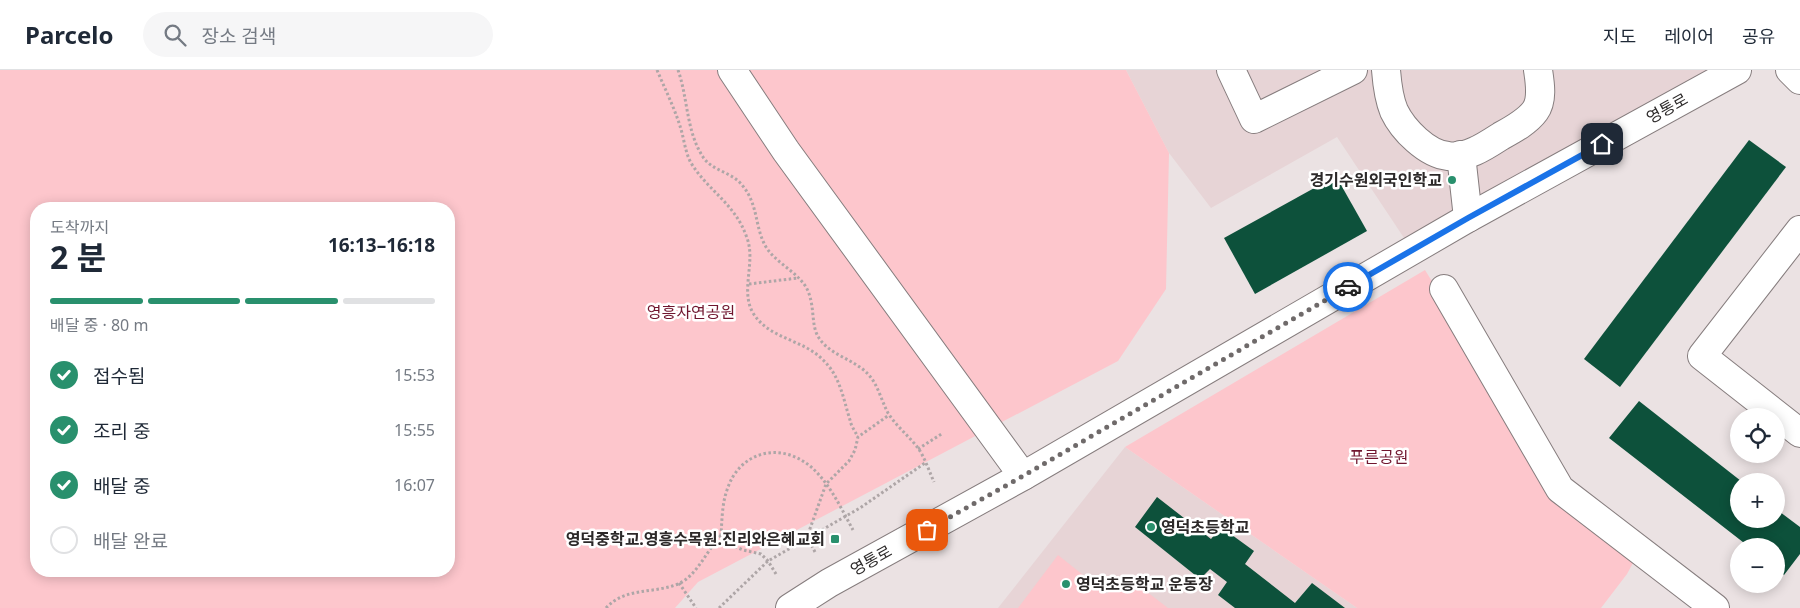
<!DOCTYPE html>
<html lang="ko">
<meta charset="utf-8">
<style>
body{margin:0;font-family:"Noto Sans","Noto Sans KR",sans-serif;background:#f6f6f7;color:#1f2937;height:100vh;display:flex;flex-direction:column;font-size:19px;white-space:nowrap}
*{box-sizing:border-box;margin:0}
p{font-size:16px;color:#747a83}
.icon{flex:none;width:28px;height:28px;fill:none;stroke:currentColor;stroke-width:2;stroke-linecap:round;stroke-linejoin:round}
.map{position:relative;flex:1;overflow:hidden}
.sheet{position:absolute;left:30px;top:132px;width:425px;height:375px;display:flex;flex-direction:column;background:#fff;border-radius:20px;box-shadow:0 2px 12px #0003}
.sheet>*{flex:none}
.controls{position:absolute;left:1730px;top:338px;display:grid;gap:10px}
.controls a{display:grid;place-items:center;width:55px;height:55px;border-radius:50%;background:#fff;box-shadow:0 2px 12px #0003;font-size:25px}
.pin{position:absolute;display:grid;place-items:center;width:42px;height:42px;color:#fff;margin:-21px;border-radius:10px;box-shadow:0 2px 8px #0006}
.courier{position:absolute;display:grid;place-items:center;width:50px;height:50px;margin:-25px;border:4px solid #1a73e8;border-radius:50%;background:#fff;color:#222;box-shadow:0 1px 6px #0007}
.headline em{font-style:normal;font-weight:700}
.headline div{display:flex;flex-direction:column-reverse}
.headline{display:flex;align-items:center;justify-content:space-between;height:85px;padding:0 20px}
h1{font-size:32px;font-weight:700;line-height:38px}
.bar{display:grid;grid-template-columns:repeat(4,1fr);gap:8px 5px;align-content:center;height:60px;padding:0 20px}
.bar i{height:6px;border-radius:4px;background:#e0e1e3}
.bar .selected{background:#29906d}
.bar p{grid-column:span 4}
ol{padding:0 20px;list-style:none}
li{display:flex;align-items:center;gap:15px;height:55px}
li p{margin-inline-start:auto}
li .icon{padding:5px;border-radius:50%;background:#29906d;color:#fff;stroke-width:4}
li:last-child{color:#747a83}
li i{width:28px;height:28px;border:2px solid #e0e1e3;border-radius:50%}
header{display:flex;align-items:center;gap:30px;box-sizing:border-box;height:70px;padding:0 25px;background:#fff;border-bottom:1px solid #e0e1e3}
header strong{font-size:24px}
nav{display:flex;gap:28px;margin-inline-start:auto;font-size:18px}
.search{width:350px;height:45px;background:#f6f6f7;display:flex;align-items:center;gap:12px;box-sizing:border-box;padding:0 18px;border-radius:28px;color:#747a83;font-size:19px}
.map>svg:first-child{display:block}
.built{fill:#e7d4d6}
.green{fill:#fdc6cc;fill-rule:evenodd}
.building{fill:#0d513b}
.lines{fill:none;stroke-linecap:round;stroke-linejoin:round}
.minor-casing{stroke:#867d7e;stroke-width:30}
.path{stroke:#aea6a7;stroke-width:3;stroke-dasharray:2.5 2.5;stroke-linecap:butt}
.minor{stroke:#fff;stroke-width:28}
.done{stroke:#6f6a6a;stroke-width:5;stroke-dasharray:0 9}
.route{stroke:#1a73e8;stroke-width:6}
.poi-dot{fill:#29906d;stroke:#fff;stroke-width:2}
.labels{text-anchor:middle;stroke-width:5;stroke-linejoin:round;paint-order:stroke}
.street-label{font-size:16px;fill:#2c2929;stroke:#fff}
.poi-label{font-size:16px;font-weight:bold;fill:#2c2929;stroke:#fff;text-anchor:end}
.park-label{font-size:16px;fill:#70162f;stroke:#fff}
</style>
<header>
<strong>Parcelo</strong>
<div class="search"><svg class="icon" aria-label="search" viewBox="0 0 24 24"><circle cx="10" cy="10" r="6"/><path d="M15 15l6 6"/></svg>장소 검색</div>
<nav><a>지도</a><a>레이어</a><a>공유</a></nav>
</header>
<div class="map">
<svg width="1800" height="538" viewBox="0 0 1800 538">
<rect width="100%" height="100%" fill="#ebe2e3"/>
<g class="built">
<polygon points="1126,0 1737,0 1412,180 1337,67 1211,138 1169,83"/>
<polygon points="1125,377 1357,538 998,538"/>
</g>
<g class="green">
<path d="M0,0H1126L1169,83L1166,219L1118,291L698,512L675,538H0ZM36,139H449V501H36Z"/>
<polygon points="1425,200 1560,419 1640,480 1627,504 1601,538 1357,538 1125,377"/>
<polygon points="1058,485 1107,524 1125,505 1168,538 1018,538"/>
</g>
<g class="building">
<polygon points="1749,70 1786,97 1620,317 1584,289"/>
<polygon points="1336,106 1367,161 1255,224 1224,168"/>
<polygon points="1639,331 1741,411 1739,411 1739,449 1776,449 1776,439 1800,457 1800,484 1784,505 1776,498 1776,476 1748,476 1609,368"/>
<polygon points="1157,427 1211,469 1221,457 1254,481 1245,494 1295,533 1312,513 1345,538 1235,538 1218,525 1227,512 1210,499 1200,509 1135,457"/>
</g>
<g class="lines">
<defs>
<g id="minor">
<polyline points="732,0 786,81 1023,406"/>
<polyline points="1231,0 1254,49 1353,0"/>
<path d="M1386,0C1387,13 1389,29 1394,41C1403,60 1427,84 1448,86C1467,89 1487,75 1501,66C1512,60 1527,52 1535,41C1543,30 1540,13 1538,0"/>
<polyline points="1790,0 1800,10"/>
<polyline points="1461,85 1468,148"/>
<polyline points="1800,160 1702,286 1800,363"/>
<polyline points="1444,219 1560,419 1715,538"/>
<polyline points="790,538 829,513 1023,406 1468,148 1737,0"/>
</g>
</defs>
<use href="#minor" class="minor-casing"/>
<g class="path">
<path d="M657,0C665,19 674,37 680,56C684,68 685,82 691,93C709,122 735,133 747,168C756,192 740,221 753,243C769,269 802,269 822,289C840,305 843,328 850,350C851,356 855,361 858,367"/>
<path d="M678,0C688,28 686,61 703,87C712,101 732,102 742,115C759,135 754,156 766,177C776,193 796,201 806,217C816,235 810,255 819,268C830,285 853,289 867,303C878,314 881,330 888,343C896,356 909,366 918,378C925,388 929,401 934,412"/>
<polyline points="749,214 798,208"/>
<polyline points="918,379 943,363"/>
<polyline points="815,482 807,467 826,414 849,391 855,380 858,367 889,345"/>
<path d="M776,504L768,491L761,484L743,480L731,475L721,465C722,450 722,434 727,420C739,382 779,371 810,396C829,412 841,438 853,460"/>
<polyline points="679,513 696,538"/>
<path d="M606,538C625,517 653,524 678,514C697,506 707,480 721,465"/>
<polyline points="719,538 768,491 860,438 925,393"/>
</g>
<use href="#minor" class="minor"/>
</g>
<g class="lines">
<polyline class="done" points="927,460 1023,406 1348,217"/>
<polyline class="route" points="1348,217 1468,148 1602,74"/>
</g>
<g class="poi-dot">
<circle cx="1452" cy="110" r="5"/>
<circle cx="1151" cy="457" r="5"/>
<rect x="830" y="464" width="10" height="10" rx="2.5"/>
<circle cx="1066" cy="514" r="5"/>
</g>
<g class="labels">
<g class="street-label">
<text transform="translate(1667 38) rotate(-29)" y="6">영통로</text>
<text transform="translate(871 490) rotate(-29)" y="6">영통로</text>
</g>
<g class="poi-label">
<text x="1442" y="116">경기수원외국인학교</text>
<text x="1161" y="463" text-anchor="start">영덕초등학교</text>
<text x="825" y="475">영덕중학교.영흥수목원.진리와은혜교회</text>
<text x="1076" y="520" text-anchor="start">영덕초등학교 운동장</text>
</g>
<g class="park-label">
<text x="691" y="248">영흥자연공원</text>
<text x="1379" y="393">푸른공원</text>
</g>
</g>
</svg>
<div class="controls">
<a><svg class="icon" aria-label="locate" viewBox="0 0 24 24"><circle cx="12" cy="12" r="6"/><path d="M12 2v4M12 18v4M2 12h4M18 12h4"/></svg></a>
<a>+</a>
<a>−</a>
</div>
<div class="pin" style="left:927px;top:460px;background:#ea580c"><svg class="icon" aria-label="bag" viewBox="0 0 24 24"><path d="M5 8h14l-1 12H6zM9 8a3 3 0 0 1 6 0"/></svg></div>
<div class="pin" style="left:1602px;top:74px;background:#1f2937"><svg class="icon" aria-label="home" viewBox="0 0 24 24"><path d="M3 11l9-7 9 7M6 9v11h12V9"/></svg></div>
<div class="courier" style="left:1348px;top:217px"><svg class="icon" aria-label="car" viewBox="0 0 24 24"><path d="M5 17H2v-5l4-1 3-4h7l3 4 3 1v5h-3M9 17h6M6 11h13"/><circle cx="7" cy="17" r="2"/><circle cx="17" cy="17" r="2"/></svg></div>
<section class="sheet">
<div class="headline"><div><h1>2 분</h1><p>도착까지</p></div><em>16:13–16:18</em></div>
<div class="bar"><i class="selected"></i><i class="selected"></i><i class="selected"></i><i></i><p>배달 중 · 80 m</p></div>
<ol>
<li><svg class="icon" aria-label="check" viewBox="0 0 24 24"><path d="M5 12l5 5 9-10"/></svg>접수됨<p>15:53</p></li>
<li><svg class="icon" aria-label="check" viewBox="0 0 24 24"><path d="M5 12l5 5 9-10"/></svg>조리 중<p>15:55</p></li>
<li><svg class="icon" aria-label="check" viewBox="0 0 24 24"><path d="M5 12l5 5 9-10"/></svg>배달 중<p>16:07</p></li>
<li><i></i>배달 완료</li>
</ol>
</section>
</div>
